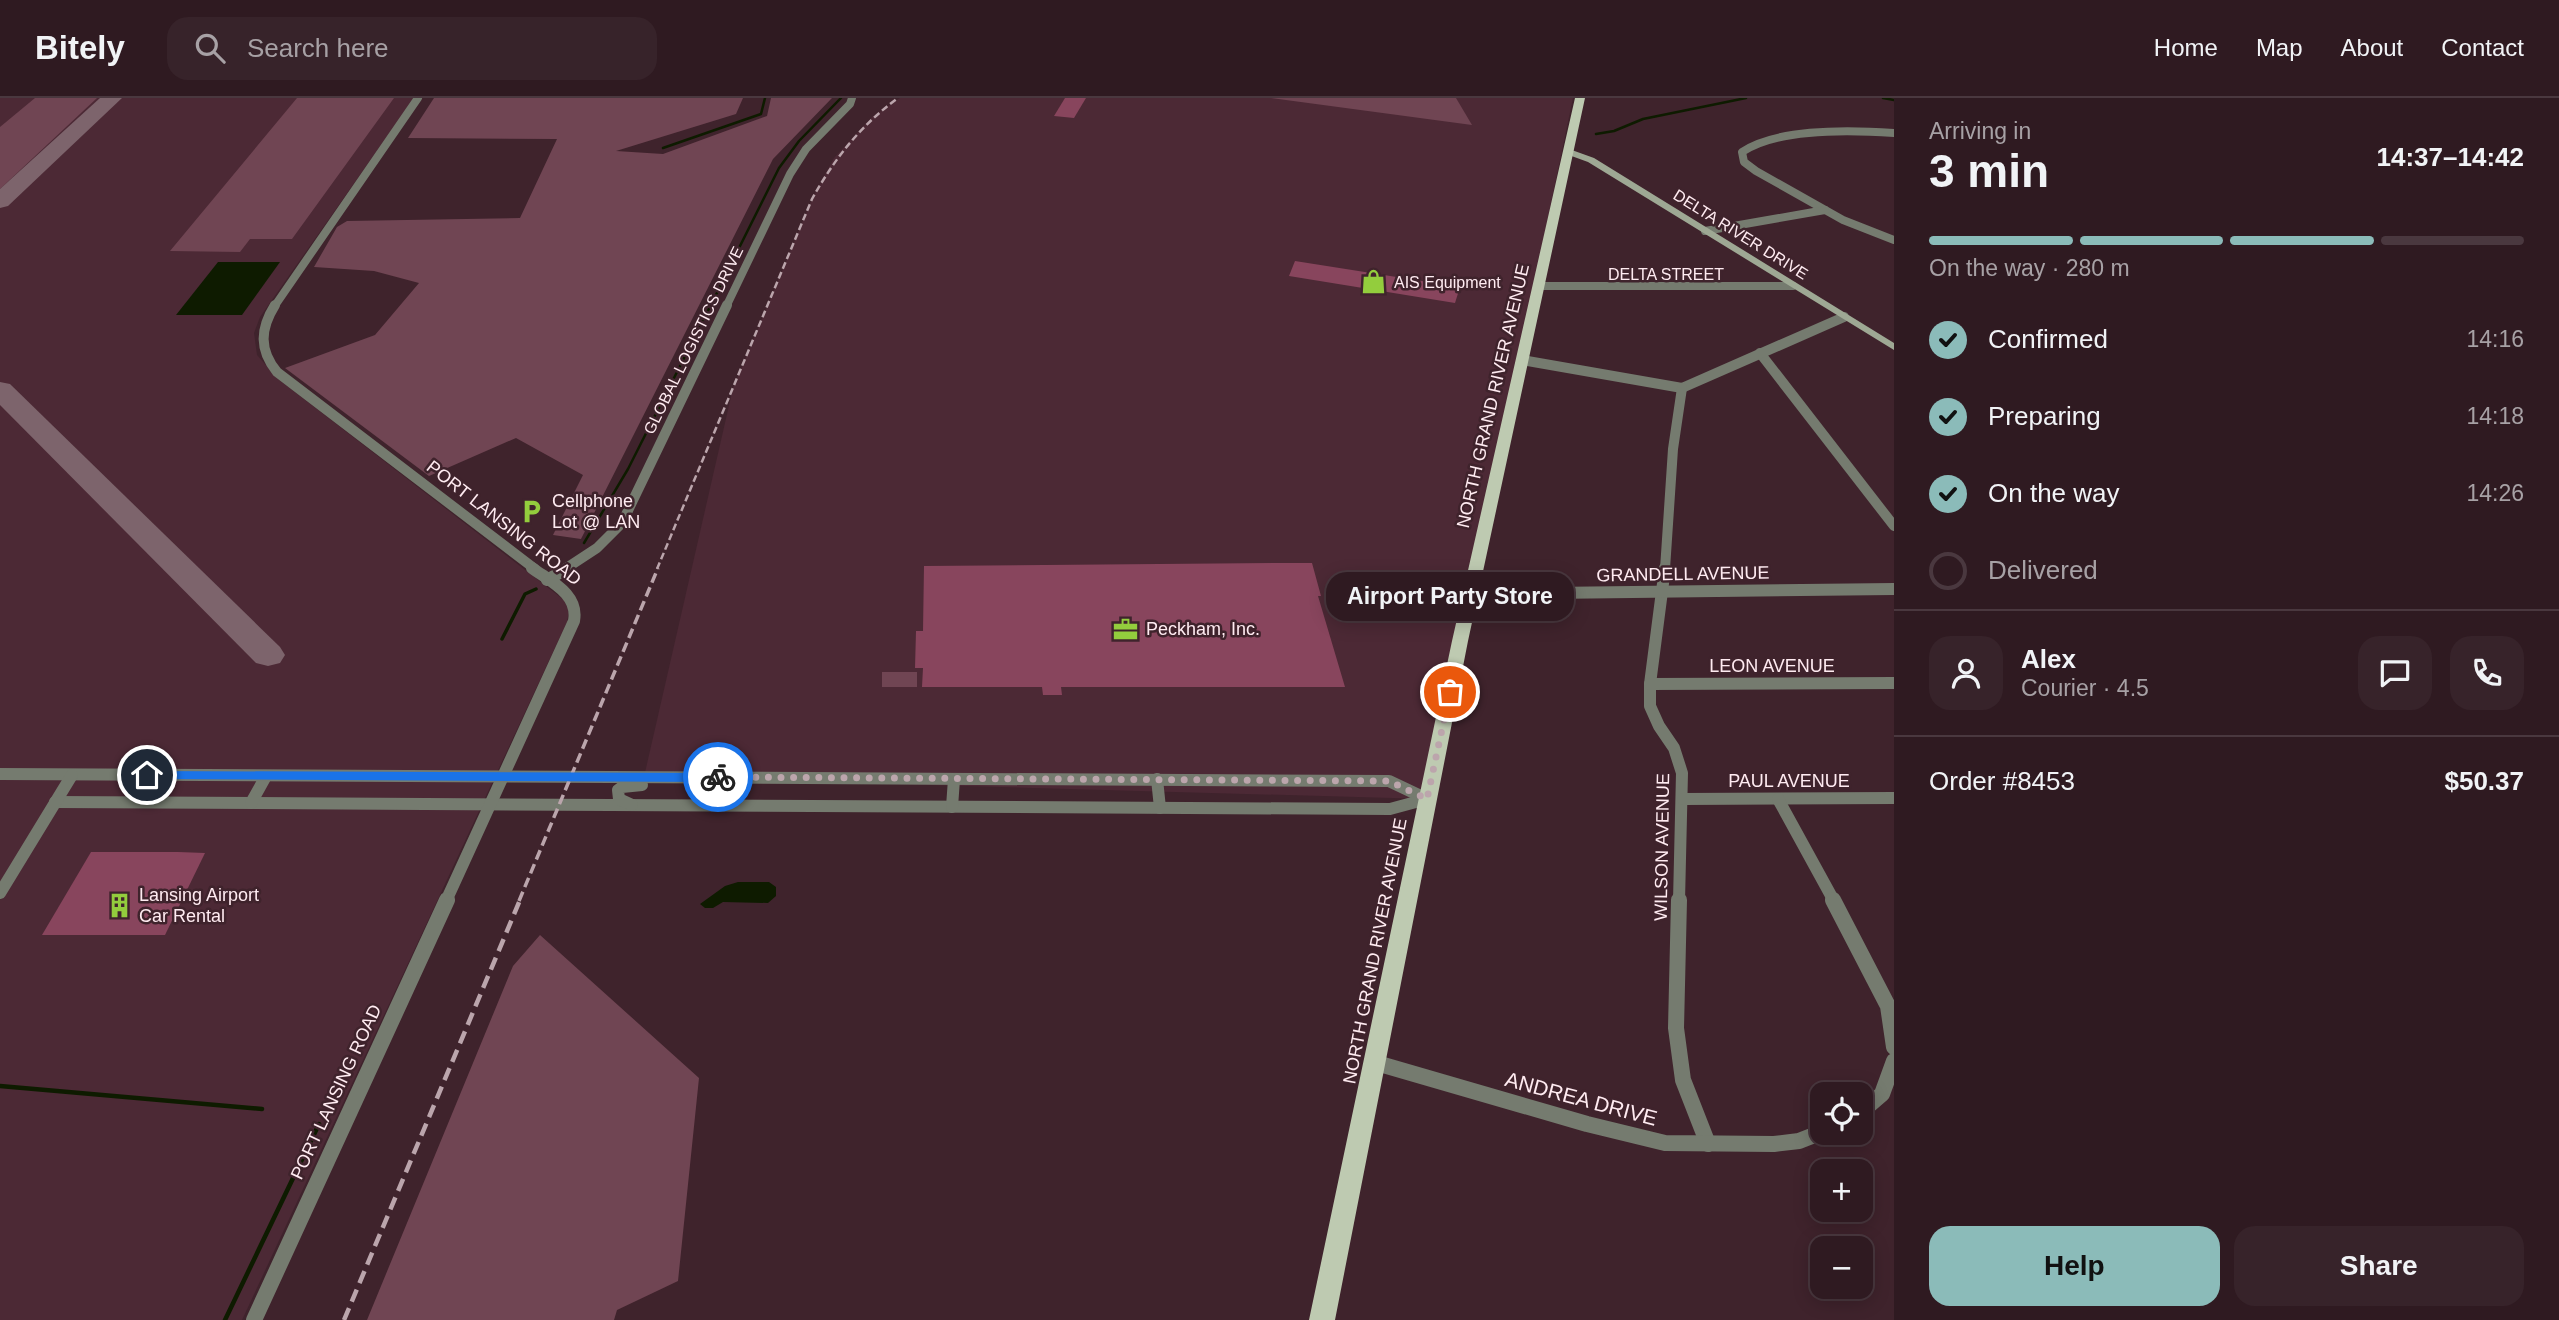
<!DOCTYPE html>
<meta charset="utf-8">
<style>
body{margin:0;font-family:Helvetica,sans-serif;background:#37232a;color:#f1f3f6;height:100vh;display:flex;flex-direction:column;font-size:26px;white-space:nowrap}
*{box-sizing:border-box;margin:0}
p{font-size:23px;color:#a7a1a5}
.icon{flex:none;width:38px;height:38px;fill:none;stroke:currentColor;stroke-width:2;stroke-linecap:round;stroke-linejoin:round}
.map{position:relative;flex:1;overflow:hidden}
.details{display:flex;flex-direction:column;background:#2f1a21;width:665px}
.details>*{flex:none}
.fabs{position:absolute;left:1810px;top:984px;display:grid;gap:14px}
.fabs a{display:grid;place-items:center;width:63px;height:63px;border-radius:14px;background:#2f1a21;box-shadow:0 4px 18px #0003,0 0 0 2px #4a383f;font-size:35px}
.pin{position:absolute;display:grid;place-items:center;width:60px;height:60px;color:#fff;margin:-30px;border:4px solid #fff;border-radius:50%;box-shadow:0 2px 7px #0007}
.courier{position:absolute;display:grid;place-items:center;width:70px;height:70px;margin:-35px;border:5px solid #1a73e8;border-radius:50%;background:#fff;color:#222;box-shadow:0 2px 9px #0007}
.bubble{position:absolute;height:49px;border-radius:21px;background:#2f1a21;box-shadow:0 4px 18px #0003,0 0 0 2px #4a383f;font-size:23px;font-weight:700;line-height:49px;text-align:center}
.summary em{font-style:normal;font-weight:700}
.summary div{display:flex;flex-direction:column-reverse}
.summary{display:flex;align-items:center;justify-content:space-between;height:119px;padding:0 35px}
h1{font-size:46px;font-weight:700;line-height:52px}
.bar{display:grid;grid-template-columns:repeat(4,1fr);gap:10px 7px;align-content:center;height:84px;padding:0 35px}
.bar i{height:9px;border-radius:5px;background:#4a383f}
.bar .current{background:#8bbbb9}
.bar p{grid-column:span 4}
.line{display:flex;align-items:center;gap:18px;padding:0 35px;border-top:2px solid #4a383f}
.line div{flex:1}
.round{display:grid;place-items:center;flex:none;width:74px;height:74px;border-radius:21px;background:#37232a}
ol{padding:0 35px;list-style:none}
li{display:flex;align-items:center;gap:21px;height:77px}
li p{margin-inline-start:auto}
li .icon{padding:7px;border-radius:50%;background:#8bbbb9;color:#111;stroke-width:4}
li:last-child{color:#a7a1a5}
li i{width:38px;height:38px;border:4px solid #4a383f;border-radius:50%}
.primary-button{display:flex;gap:14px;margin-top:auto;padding:14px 35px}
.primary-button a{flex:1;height:80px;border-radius:21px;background:#8bbbb9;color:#111;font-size:28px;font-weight:700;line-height:80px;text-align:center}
.primary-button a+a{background:#37232a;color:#f1f3f6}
header{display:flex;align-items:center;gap:42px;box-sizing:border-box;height:98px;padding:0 35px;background:#2f1a21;border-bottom:2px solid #4a383f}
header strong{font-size:33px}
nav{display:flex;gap:38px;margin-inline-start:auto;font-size:24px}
.search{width:490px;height:63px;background:#37232a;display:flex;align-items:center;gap:18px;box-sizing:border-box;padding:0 24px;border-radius:21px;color:#a7a1a5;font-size:26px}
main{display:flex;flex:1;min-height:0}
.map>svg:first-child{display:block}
.built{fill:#4c2935}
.green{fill:#704553}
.water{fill:#0e1b00}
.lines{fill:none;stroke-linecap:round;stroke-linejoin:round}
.stream-far2{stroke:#0e1b00;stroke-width:2.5}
.stream-far1{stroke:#0e1b00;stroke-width:3.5}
.stream{stroke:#0e1b00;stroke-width:4.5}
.taxiway{fill:#7d646c;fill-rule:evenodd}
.building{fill:#88455d}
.street-far3{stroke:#757b6f;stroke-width:8}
.street-far2{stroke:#757b6f;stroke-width:10}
.street-far1{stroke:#757b6f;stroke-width:12}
.street{stroke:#757b6f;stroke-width:16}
.secondary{fill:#9ea894;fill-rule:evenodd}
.primary{fill:#becab1;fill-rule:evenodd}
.rail-far2{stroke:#bba5ac;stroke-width:2.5;stroke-dasharray:7 3.5;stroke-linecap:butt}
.rail-far1{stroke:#bba5ac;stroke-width:3.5;stroke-dasharray:10 5;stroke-linecap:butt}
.rail{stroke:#bba5ac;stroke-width:4.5;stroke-dasharray:13 7;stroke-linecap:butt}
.route{fill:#1a73e8}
.done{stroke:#bca5ac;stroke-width:7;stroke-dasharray:0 12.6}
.labels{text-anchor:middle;stroke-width:5;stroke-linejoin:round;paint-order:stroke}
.far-street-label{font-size:16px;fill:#ffebf1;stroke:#3f232c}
.far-poi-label{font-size:16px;fill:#ffebf1;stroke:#3f232c;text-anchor:start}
.street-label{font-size:18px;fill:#ffebf1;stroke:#3f232c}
.poi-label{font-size:18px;fill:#ffebf1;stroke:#3f232c;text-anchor:start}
.near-street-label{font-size:21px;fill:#ffebf1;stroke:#3f232c}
</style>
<header>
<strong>Bitely</strong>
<div class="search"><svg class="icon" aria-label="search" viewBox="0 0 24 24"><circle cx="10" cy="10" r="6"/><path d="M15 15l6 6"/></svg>Search here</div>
<nav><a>Home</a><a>Map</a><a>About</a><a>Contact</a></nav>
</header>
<main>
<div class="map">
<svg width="1894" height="1222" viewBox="0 0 1894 1222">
<rect width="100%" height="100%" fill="#3f232c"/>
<g class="built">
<polygon points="0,0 414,0 260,219 254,235 257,257 278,281 564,502 569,513 567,524 242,1222 0,1222"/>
<polygon points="900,0 1573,0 1427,701 644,679 733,290 812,101 834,60 872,19"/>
</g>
<g class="green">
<polygon points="35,0 97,0 0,91 0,29"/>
<polygon points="297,0 394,0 292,141 250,141 240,154 170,153"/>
<polygon points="434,0 743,0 736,16 616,53 663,56 767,18 771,0 832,0 773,61 581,441 553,437 583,377 516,340 429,378 285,270 375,237 419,185 374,173 314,169 337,129 347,123 520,120 557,41 408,40"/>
<polygon points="1271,0 1456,0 1472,27"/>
<rect x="882" y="574" width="35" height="15"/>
<polygon points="540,837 699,980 678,1183 617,1212 614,1222 367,1222 513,868"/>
</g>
<g class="water">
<polygon points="218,164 280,164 242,217 176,217"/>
<polygon points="738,784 769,784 776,789 776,798 768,805 723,804 713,810 705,810 700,806 725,788"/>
</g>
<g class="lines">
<g class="stream-far2">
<polyline points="1883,0 1894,2"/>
<polyline points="1596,36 1614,33 1643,21 1746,0"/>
<polyline points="663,50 761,16 765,0"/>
<polyline points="733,162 779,70 799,43 841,0"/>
<polyline points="584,445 628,371 728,173"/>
</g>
<polyline class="stream-far1" points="502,541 525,496 536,491"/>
<g class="stream">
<polyline points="0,988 262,1011"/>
<polyline points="225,1222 319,1026"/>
</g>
<g class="taxiway">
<polygon points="100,0 122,0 8,108 0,110 0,91"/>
<polygon points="0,284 10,286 280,549 285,557 280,565 268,568 256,565 0,307"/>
</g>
</g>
<g class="building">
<polygon points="1065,0 1086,0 1074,20 1054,18"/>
<polygon points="1295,163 1460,189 1455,205 1289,178"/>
<polygon points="1282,465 1312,465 1321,498 1318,498 1345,589 1061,589 1062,597 1043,597 1042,589 922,589 923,570 915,570 916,533 923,533 924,468"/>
<polygon points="91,754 178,754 205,755 165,837 42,837"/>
</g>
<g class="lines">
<g class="street-far3">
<path d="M1894,35C1851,32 1778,30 1742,54L1744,64L1756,73L1843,122L1894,142"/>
<polyline points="1705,133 1825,112"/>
<polyline points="1539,188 1793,188"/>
<polyline points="274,209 418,0"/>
<polyline points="726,209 790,76 806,51 850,6 852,0"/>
</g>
<g class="street-far2">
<path d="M275,207C260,231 259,252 277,274L535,471"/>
<polyline points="1760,255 1894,428"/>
<polyline points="1522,262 1682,290 1844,219"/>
<polyline points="565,471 597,450 622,425 727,207"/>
<polyline points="1665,471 1673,351 1682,290"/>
</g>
<g class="street-far1">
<polyline points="1665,470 1650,586 1650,608 1659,628 1674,650 1682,675 1679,803"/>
<polyline points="1474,480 1549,495 1894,491"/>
<polyline points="547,482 568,470"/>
<polyline points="1650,586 1894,585"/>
<polyline points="0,676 1389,683 1427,701"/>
<polyline points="1157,681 1160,710"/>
<polyline points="1683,701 1894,700"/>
<polyline points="1778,701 1834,803"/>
<polyline points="55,704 1390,711 1427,701"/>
<polyline points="251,705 266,678"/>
<polyline points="632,707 619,701 618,692 622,689 642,687"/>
<polyline points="952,709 954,681"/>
<polyline points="0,795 72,677"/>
<path d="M446,803L574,523C579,496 551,484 532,470"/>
</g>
<g class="street">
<polyline points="1679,802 1676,930 1683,982 1708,1046"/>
<polyline points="1833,802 1888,908 1894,949"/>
<polyline points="1373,964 1587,1026 1665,1045 1774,1046 1799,1043 1822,1034"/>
<polyline points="1860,1015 1882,996 1894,963"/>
<polyline points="254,1222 447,802"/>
</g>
<polygon class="secondary" points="1569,51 1594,60 1894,245 1894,252 1588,64 1566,56 1565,54"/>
<polygon class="primary" points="1575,0 1585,0 1468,543 1335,1222 1309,1222 1452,543"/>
<path class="rail-far2" d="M657,471L812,101C835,60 860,28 898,0"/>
<polyline class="rail-far1" points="519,803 658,470"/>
<polyline class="rail" points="344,1222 520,802"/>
</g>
<polygon class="route" points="147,673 718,675 724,679 718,684 147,681 141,677"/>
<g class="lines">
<polyline class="done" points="718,679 1389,683 1427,701 1450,594"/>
</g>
<defs>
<symbol id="shop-bare" viewBox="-9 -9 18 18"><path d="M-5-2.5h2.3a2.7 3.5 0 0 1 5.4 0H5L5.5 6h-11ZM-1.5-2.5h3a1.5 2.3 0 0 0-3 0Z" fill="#93cd3d" stroke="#3f232c" stroke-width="2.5" paint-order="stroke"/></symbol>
<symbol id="parking-bare" viewBox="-9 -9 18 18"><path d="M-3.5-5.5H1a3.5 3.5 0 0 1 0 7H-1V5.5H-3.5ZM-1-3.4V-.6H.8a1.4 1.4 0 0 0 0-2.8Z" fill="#93cd3d" stroke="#3f232c" stroke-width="2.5" paint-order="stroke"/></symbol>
<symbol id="office-bare" viewBox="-9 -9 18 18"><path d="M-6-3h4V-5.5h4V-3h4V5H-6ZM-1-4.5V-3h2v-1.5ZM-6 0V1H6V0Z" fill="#93cd3d" stroke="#3f232c" stroke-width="2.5" paint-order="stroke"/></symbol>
<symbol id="building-bare" viewBox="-9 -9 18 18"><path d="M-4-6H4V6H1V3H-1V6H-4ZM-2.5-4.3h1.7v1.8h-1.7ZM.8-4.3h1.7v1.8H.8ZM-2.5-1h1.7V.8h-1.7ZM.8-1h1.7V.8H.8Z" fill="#93cd3d" stroke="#3f232c" stroke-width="2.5" paint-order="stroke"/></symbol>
</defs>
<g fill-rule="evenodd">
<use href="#shop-bare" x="1356" y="166" width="35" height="35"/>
<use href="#parking-bare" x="514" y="396" width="35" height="35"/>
<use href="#office-bare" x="1108" y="514" width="35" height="35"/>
<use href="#building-bare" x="102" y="790" width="35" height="35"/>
</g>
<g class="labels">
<g class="far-street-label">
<text transform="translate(1741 136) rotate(32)" y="6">DELTA RIVER DRIVE</text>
<text x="1666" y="182">DELTA STREET</text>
<text transform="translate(693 242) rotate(-64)" y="6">GLOBAL LOGISTICS DRIVE</text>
</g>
<g class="far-poi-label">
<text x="1394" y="190">AIS Equipment</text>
</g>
<g class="street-label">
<text transform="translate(1493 298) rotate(-77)" y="6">NORTH GRAND RIVER AVENUE</text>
<text transform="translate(504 425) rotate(38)" y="6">PORT LANSING ROAD</text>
<text transform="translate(1683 476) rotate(-1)" y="6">GRANDELL AVENUE</text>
<text x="1772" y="574">LEON AVENUE</text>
<text x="1789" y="689">PAUL AVENUE</text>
<text transform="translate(1662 749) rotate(-89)" y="6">WILSON AVENUE</text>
<text transform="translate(1375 853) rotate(-79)" y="6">NORTH GRAND RIVER AVENUE</text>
<text transform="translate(336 994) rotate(-65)" y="6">PORT LANSING ROAD</text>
</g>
<g class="poi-label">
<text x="552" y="409">Cellphone<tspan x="552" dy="21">Lot @ LAN</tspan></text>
<text x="1146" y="537">Peckham, Inc.</text>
<text x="139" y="803">Lansing Airport<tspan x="139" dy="21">Car Rental</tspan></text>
</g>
<g class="near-street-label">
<text transform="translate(1581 1001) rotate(15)" y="7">ANDREA DRIVE</text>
</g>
</g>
</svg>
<div class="fabs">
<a><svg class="icon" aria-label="locate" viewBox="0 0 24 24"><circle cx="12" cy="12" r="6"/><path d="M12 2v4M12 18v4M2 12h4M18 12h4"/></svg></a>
<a>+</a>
<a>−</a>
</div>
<div class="pin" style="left:1450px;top:594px;background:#ea580c"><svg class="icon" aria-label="bag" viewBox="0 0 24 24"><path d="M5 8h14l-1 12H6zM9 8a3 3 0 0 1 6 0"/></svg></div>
<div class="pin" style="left:147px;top:677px;background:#1f2937"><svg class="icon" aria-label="home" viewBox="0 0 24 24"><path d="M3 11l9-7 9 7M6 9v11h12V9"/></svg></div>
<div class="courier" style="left:718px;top:679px"><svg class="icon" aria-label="bike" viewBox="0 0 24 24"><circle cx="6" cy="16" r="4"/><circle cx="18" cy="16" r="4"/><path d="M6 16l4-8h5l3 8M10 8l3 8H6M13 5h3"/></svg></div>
<div class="bubble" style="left:1326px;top:474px;width:248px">Airport Party Store</div>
</div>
<section class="details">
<div class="summary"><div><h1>3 min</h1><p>Arriving in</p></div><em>14:37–14:42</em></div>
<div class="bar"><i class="current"></i><i class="current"></i><i class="current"></i><i></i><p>On the way · 280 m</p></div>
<ol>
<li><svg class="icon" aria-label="check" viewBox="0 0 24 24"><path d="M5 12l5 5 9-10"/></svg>Confirmed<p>14:16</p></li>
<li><svg class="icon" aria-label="check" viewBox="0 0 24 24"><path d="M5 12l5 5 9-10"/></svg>Preparing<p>14:18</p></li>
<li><svg class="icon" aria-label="check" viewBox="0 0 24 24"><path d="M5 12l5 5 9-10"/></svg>On the way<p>14:26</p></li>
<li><i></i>Delivered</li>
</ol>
<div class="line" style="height:126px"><a class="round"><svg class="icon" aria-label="person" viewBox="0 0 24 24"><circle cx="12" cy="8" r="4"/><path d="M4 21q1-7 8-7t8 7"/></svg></a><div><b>Alex</b><p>Courier · 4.5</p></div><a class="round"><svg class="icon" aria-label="chat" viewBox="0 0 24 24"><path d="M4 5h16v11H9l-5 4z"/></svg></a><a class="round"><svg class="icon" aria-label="phone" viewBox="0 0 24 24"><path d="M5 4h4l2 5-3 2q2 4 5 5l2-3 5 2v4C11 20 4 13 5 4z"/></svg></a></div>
<div class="line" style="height:91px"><div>Order #8453</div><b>$50.37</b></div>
<div class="primary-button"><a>Help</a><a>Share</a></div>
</section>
</main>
